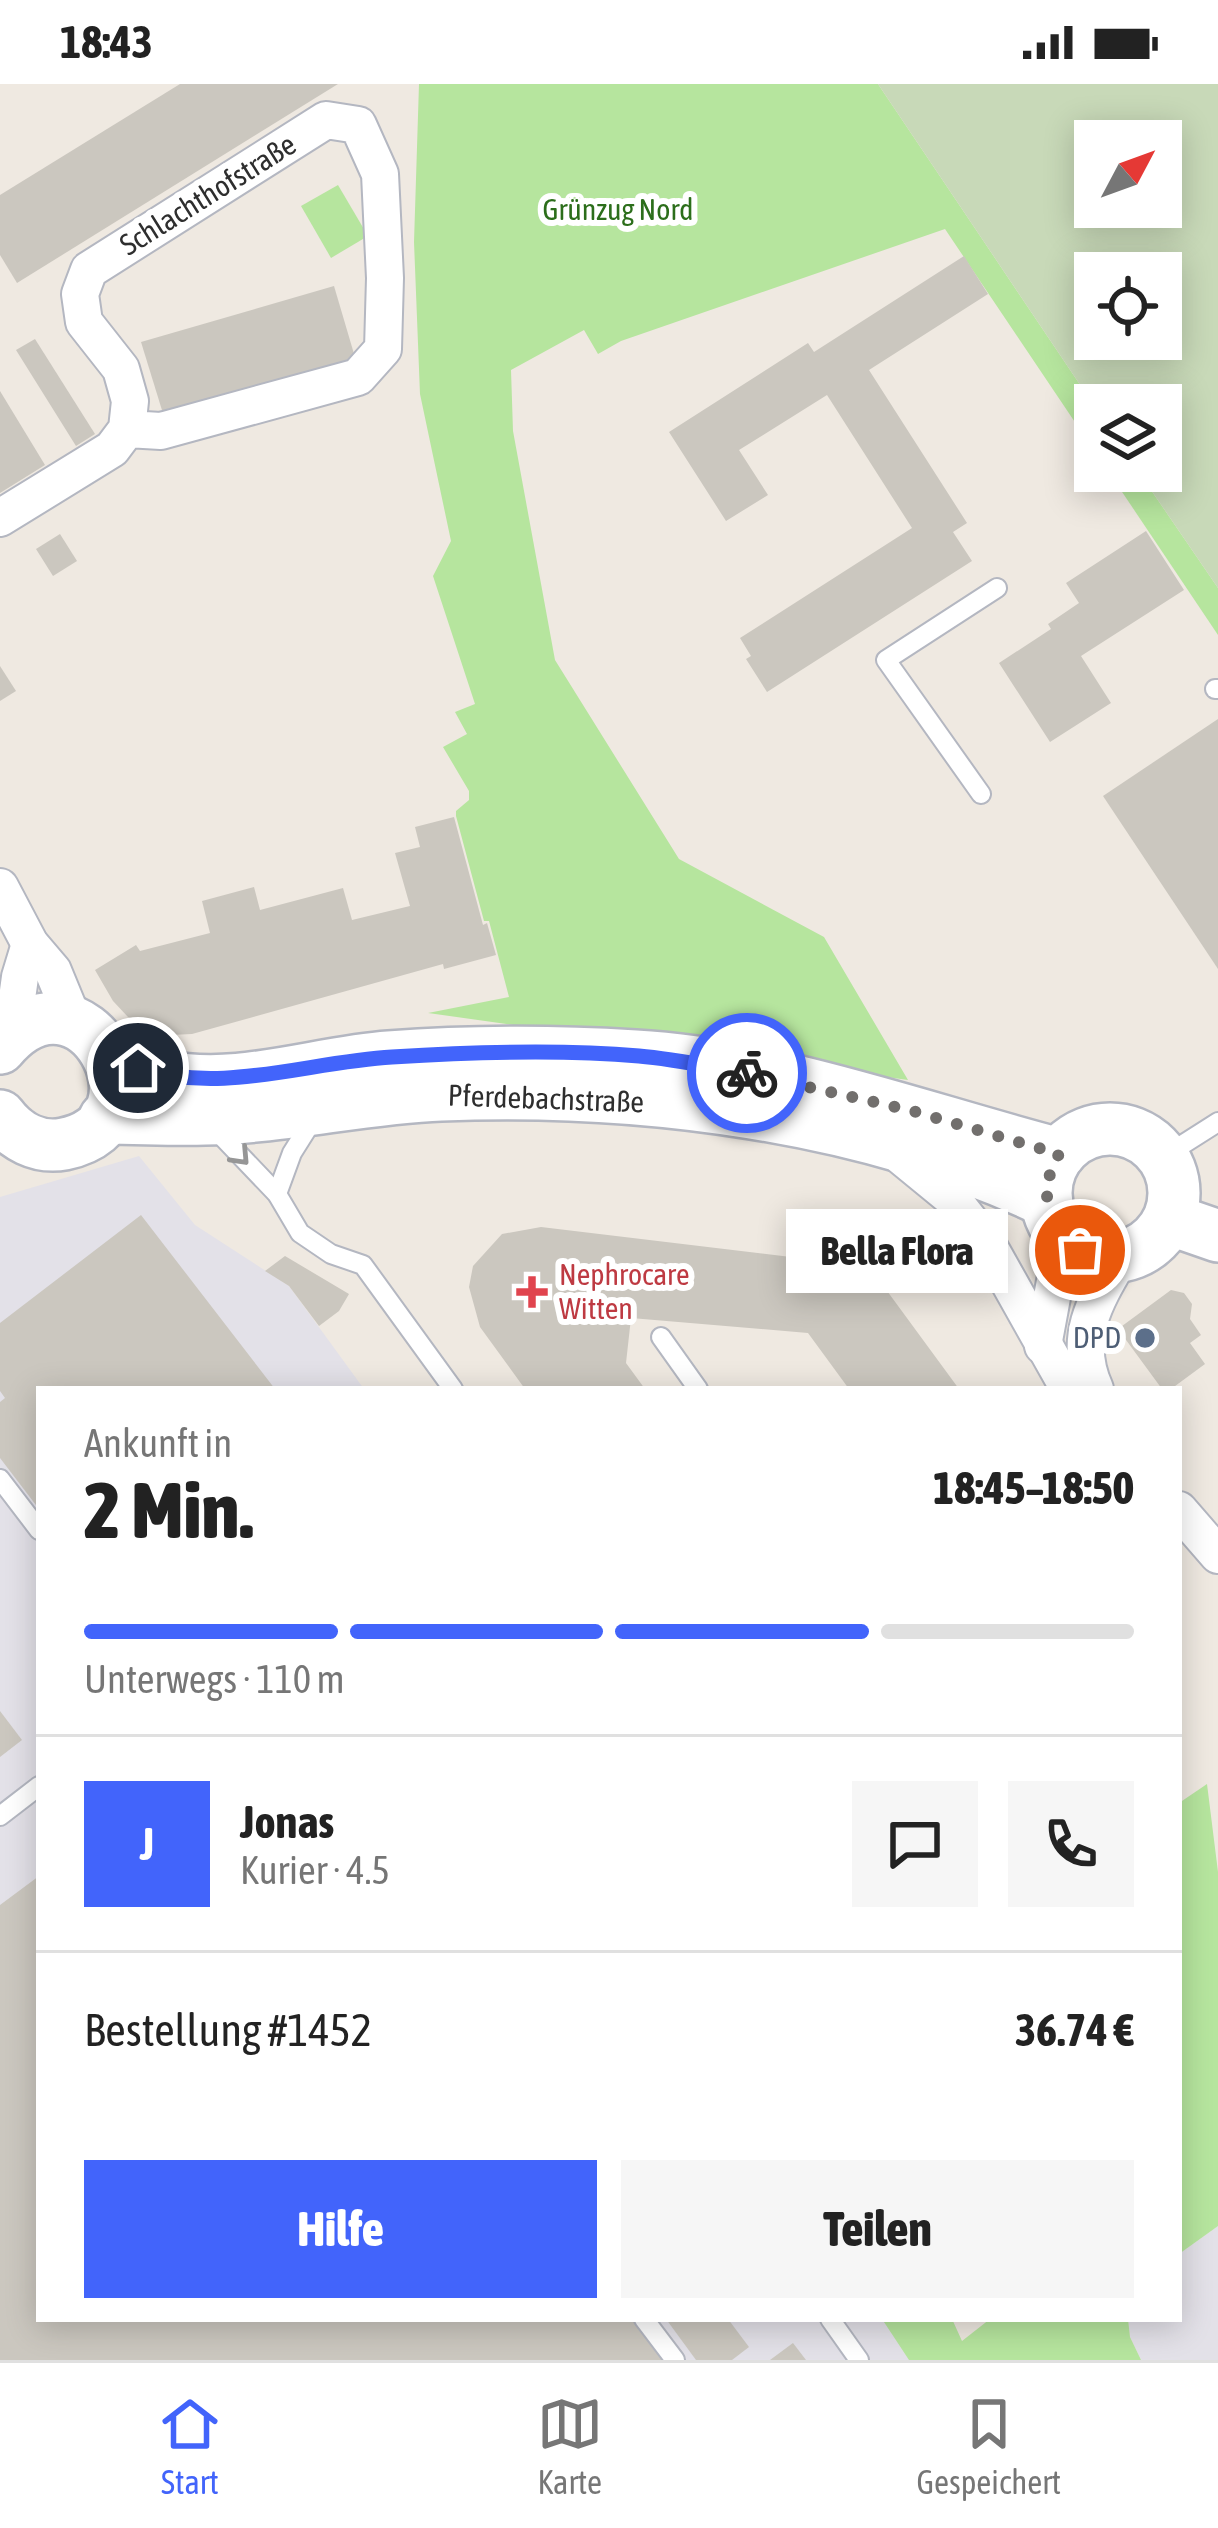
<!DOCTYPE html>
<html lang="de">
<meta charset="utf-8">
<style>
body{margin:0;font-family:"Asap Condensed",sans-serif;background:#f6f6f6;color:#222;height:100vh;display:flex;flex-direction:column;font-size:45px;white-space:nowrap}
*{box-sizing:border-box;margin:0}
p{font-size:39px;color:#767676}
.icon{flex:none;width:66px;height:66px;fill:none;stroke:currentColor;stroke-width:2;stroke-linecap:round;stroke-linejoin:round}
.map{position:relative;flex:1;overflow:hidden}
.panel{position:absolute;left:36px;top:1302px;width:1146px;height:936px;display:flex;flex-direction:column;background:#fff;border-radius:0px;box-shadow:0 6px 30px #0003}
.panel>*{flex:none}
.needle{width:78px;rotate:49deg}
.fabs{position:absolute;left:1074px;top:36px;display:grid;gap:24px}
.fabs a{display:grid;place-items:center;width:108px;height:108px;border-radius:0px;background:#fff;box-shadow:0 6px 30px #0003;font-size:60px}
.pin{position:absolute;display:grid;place-items:center;width:102px;height:102px;color:#fff;margin:-51px;border:6px solid #fff;border-radius:50%;box-shadow:0 3px 12px #0007}
.courier{position:absolute;display:grid;place-items:center;width:120px;height:120px;margin:-60px;border:9px solid #4264fb;border-radius:50%;background:#fff;color:#222;box-shadow:0 3px 15px #0007}
.bubble{position:absolute;height:84px;border-radius:0px;background:#fff;box-shadow:0 6px 30px #0003;font-size:39px;font-weight:800;line-height:84px;text-align:center}
.overview em{font-style:normal;font-weight:800}
.overview div{display:flex;flex-direction:column-reverse}
.overview{display:flex;align-items:center;justify-content:space-between;height:204px;padding:0 48px}
h1{font-size:78px;font-weight:800;line-height:90px}
.bar{display:grid;grid-template-columns:repeat(4,1fr);gap:18px 12px;align-content:center;height:144px;padding:0 48px}
.bar i{height:15px;border-radius:9px;background:#e0e0e0}
.bar .current{background:#4264fb}
.bar p{grid-column:span 4}
.line{display:flex;align-items:center;gap:30px;padding:0 48px;border-top:3px solid #e0e0e0}
.line div{flex:1}
.round{display:grid;place-items:center;flex:none;width:126px;height:126px;border-radius:0px;background:#f6f6f6}
.action{display:flex;gap:24px;margin-top:auto;padding:24px 48px}
.action a{flex:1;height:138px;border-radius:0px;background:#4264fb;color:#fff;font-size:48px;font-weight:800;line-height:138px;text-align:center}
.action a+a{background:#f6f6f6;color:#222}
.status{display:flex;justify-content:space-between;align-items:center;height:84px;padding:0 60px;background:#fff;direction:ltr}
.status svg{height:33px;fill:currentColor}
.dock{display:flex;justify-content:space-around;align-items:center;height:168px;border-top:3px solid #e0e0e0;background:#fff;font-size:33px;color:#767676}
.dock a{display:grid;justify-items:center;gap:6px}
.dock .current{color:#4264fb}
.map>svg:first-child{display:block}
.industrial{fill:#e3e1e8}
.green{fill:#b6e59e}
.cemetery{fill:#c8d9b8;fill-rule:evenodd}
.building{fill:#cbc7bf}
.lines{fill:none;stroke-linecap:round;stroke-linejoin:round}
.service-casing{stroke:#b4b7c1;stroke-width:22}
.minor-casing{stroke:#b4b7c1;stroke-width:40}
.secondary-casing{stroke:#b4b7c1;stroke-width:56}
.service{stroke:#fff;stroke-width:18}
.minor{stroke:#fff;stroke-width:36}
.secondary{stroke:#fff;stroke-width:51}
.oneway{stroke:#969696}
.done{stroke:#726f6d;stroke-width:12;stroke-dasharray:0 21.6}
.route{stroke:#4264fb;stroke-width:15}
.health-dot{fill:#e0444e;stroke:#fff;stroke-width:4.5}
.service-dot{fill:#5c6f8a;stroke:#fff;stroke-width:4.5}
.labels{text-anchor:middle;stroke-width:12;stroke-linejoin:round;paint-order:stroke}
.street-label{font-size:30px;fill:#2e2e2e;stroke:#fff}
.park-label{font-size:30px;fill:#2c6e1b;stroke:#fff}
.health-label{font-size:30px;fill:#be3a42;stroke:#fff;text-anchor:start}
.service-label{font-size:30px;fill:#4e5e75;stroke:#fff;text-anchor:end}
</style>
<div class="status"><b>18:43</b><svg viewBox="0 0 49 12"><path d="M0 12V9h3v3zM5 12V6h3v6zM10 12V3h3v9zM15 12V0h3v12zM26 1h20v11H26zM47 4h2v5h-2z"/></svg></div>
<div class="map">
<svg width="1218" height="2276" viewBox="0 0 1218 2276">
<rect width="100%" height="100%" fill="#efe9e1"/>
<g class="industrial">
<polygon points="139,1072 195,1141 289,1202 364,1305 39,1305 39,2235 952,2235 962,2258 976,2276 0,2276 0,1113"/>
<polygon points="1218,2142 1218,2276 1141,2276 1130,2253 1128,2235 1179,2235 1179,2170"/>
</g>
<g class="green">
<polygon points="419,0 878,0 1095,323 1095,368 945,145 621,257 598,270 584,246 511,286 513,347 555,576 679,775 824,853 908,996 428,929 509,913 489,837 484,837 456,732 456,727 469,716 469,707 443,663 467,650 455,628 475,620 433,492 451,457 420,310 414,158"/>
<polygon points="338,101 368,152 331,174 301,122"/>
<polygon points="1108,387 1138,387 1218,504 1218,551"/>
<polygon points="1207,1700 1218,1788 1218,2142 1179,2170 1179,1719"/>
<polygon points="882,2235 952,2235 962,2257 990,2235 1128,2235 1130,2253 1141,2276 909,2276"/>
</g>
<path class="cemetery" d="M878,0H1218V504L1138,387H1161V321L1095,323ZM1095,57H1161V123H1095ZM1095,189H1161V255H1095Z"/>
<g class="building">
<polygon points="180,0 338,0 17,199 0,171 0,111"/>
<polygon points="964,172 988,210 869,286 967,439 953,448 972,477 767,608 746,575 751,572 740,554 912,444 827,311 739,366 768,411 726,437 669,348 808,259 814,268"/>
<polygon points="334,202 357,280 165,336 141,258"/>
<polygon points="35,255 95,350 76,362 16,266"/>
<polygon points="0,307 45,381 0,409"/>
<polygon points="1146,447 1184,506 1081,572 1111,619 1050,658 999,579 1051,545 1048,540 1079,519 1066,499"/>
<polygon points="60,450 77,477 53,492 36,465"/>
<polygon points="0,582 16,607 0,617"/>
<polygon points="1218,635 1218,885 1103,712"/>
<polygon points="454,733 483,841 487,839 496,871 444,885 443,880 192,950 170,951 128,933 113,917 95,886 136,861 140,867 210,849 202,817 254,803 260,826 343,804 352,836 410,822 395,769 420,763 415,743"/>
<polygon points="141,1131 275,1305 39,1305 39,1425 0,1374 0,1318 5,1314 0,1307 0,1239"/>
<polygon points="541,1143 857,1181 870,1187 882,1200 959,1305 849,1305 808,1249 631,1234 626,1279 645,1305 525,1305 480,1243 469,1203 473,1182 502,1150"/>
<polygon points="285,1172 349,1210 339,1227 319,1242 289,1202 265,1187"/>
<polygon points="1171,1206 1184,1209 1192,1220 1190,1235 1201,1251 1190,1259 1205,1280 1171,1305 1162,1305 1118,1245"/>
<polygon points="0,1627 22,1656 0,1673"/>
<polygon points="39,1792 39,2235 637,2235 668,2276 0,2276 0,1821"/>
<polygon points="666,2235 728,2235 749,2263 732,2276 696,2276"/>
<polygon points="793,2259 806,2276 770,2276"/>
</g>
<g class="lines">
<defs>
<g id="service">
<polyline points="1215,605 1218,605"/>
<polyline points="981,710 886,576 997,504"/>
<polyline points="214,1044 277,1110 300,1149 331,1170 363,1181 453,1305"/>
<polyline points="1163,1073 1218,1038"/>
<polyline points="277,1110 292,1069 314,1034"/>
<polyline points="661,1253 698,1305"/>
<polyline points="0,1395 39,1446"/>
<polyline points="0,1732 39,1702"/>
<polyline points="644,2235 675,2276"/>
<polyline points="830,2235 859,2276"/>
</g>
<g id="minor">
<polyline points="0,434 112,365 127,345 130,317 121,285 84,238 80,210 89,186 326,36 358,41 380,90 385,194 383,265 358,293 161,347 127,345"/>
<polyline points="0,803 30,860 53,887 74,938"/>
<polyline points="12,950 20,893 30,860"/>
<polyline points="901,1072 951,1113 987,1159 1069,1305"/>
<polyline points="1043,1262 1063,1154"/>
<path d="M1095,1305C1072,1254 1095,1217 1121,1173"/>
<polyline points="1179,1426 1218,1471"/>
</g>
<g id="secondary">
<path d="M0,964C82,867 176,1037 64,1060C38,1065 15,1052 0,1032"/>
<path d="M112,975C129,981 147,988 164,992C238,1008 316,978 389,973C470,967 554,967 635,972C778,980 921,1034 1059,1070"/>
<path d="M105,1034C139,1034 172,1036 205,1035C284,1034 362,1014 441,1011C639,1003 866,1031 1046,1117"/>
<circle cx="1110" cy="1109" r="64"/>
<polyline points="1169,1135 1218,1152"/>
</g>
</defs>
<use href="#service" class="service-casing"/>
<use href="#minor" class="minor-casing"/>
<use href="#secondary" class="secondary-casing"/>
<use href="#service" class="service"/>
<use href="#minor" class="minor"/>
<use href="#secondary" class="secondary"/>
</g>
<defs><path id="oneway-chevron" d="M-2-3.5L2.5 0L-2 3.5" fill="none" stroke-width="1.6" stroke-linecap="round" stroke-linejoin="round" transform="scale(3)"/></defs>
<use class="oneway" href="#oneway-chevron" transform="translate(241 1073) rotate(47)"/>
<g class="lines">
<path class="done" d="M747,989L909,1026L1059,1070C1037,1108 1046,1141 1080,1166"/>
<path class="route" d="M138,984C223,1011 306,978 392,973C472,968 558,965 639,972C675,975 711,983 747,989"/>
</g>
<path class="health-dot" d="M526 1190h12v12h12v12h-12v12h-12v-12h-12v-12h12z"/>
<circle class="service-dot" cx="1145" cy="1254" r="12"/>
<g class="labels">
<g class="street-label">
<text transform="translate(208 111) rotate(-32)" y="10">Schlachthofstraße</text>
<text transform="translate(546 1015) rotate(2)" y="10">Pferdebachstraße</text>
</g>
<g class="park-label">
<text x="618" y="136">Grünzug Nord</text>
</g>
<g class="health-label">
<text x="559" y="1201">Nephrocare<tspan x="559" dy="34">Witten</tspan></text>
</g>
<g class="service-label">
<text x="1121" y="1264">DPD</text>
</g>
</g>
</svg>
<div class="fabs">
<a><svg class="needle" viewBox="-14 -14 28 28"><path d="M0-13l5 13h-10z" fill="#e53935"/><path d="M0 13l5-13h-10z" fill="#767676"/></svg></a>
<a><svg class="icon" aria-label="locate" viewBox="0 0 24 24"><circle cx="12" cy="12" r="6"/><path d="M12 2v4M12 18v4M2 12h4M18 12h4"/></svg></a>
<a><svg class="icon" aria-label="layers" viewBox="0 0 24 24"><path d="M12 4l9 5-9 5-9-5zM3 14l9 5 9-5"/></svg></a>
</div>
<div class="pin" style="left:1080px;top:1166px;background:#ea580c"><svg class="icon" aria-label="bag" viewBox="0 0 24 24"><path d="M5 8h14l-1 12H6zM9 8a3 3 0 0 1 6 0"/></svg></div>
<div class="pin" style="left:138px;top:984px;background:#1f2937"><svg class="icon" aria-label="home" viewBox="0 0 24 24"><path d="M3 11l9-7 9 7M6 9v11h12V9"/></svg></div>
<div class="courier" style="left:747px;top:989px"><svg class="icon" aria-label="bike" viewBox="0 0 24 24"><circle cx="6" cy="16" r="4"/><circle cx="18" cy="16" r="4"/><path d="M6 16l4-8h5l3 8M10 8l3 8H6M13 5h3"/></svg></div>
<div class="bubble" style="left:786px;top:1125px;width:222px">Bella Flora</div>
<section class="panel">
<div class="overview"><div><h1>2 Min.</h1><p>Ankunft in</p></div><em>18:45–18:50</em></div>
<div class="bar"><i class="current"></i><i class="current"></i><i class="current"></i><i></i><p>Unterwegs · 110 m</p></div>
<div class="line" style="height:216px"><b class="round" style="background:#4264fb;color:#fff">J</b><div><b>Jonas</b><p>Kurier · 4.5</p></div><a class="round"><svg class="icon" aria-label="chat" viewBox="0 0 24 24"><path d="M4 5h16v11H9l-5 4z"/></svg></a><a class="round"><svg class="icon" aria-label="phone" viewBox="0 0 24 24"><path d="M5 4h4l2 5-3 2q2 4 5 5l2-3 5 2v4C11 20 4 13 5 4z"/></svg></a></div>
<div class="line" style="height:156px"><div>Bestellung #1452</div><b>36.74 €</b></div>
<div class="action"><a>Hilfe</a><a>Teilen</a></div>
</section>
</div>
<nav class="dock">
<a class="current"><svg class="icon" aria-label="home" viewBox="0 0 24 24"><path d="M3 11l9-7 9 7M6 9v11h12V9"/></svg>Start</a>
<a><svg class="icon" aria-label="map" viewBox="0 0 24 24"><path d="M3 6l6-2 6 2 6-2v14l-6 2-6-2-6 2zM9 4v14M15 6v14"/></svg>Karte</a>
<a><svg class="icon" aria-label="saved" viewBox="0 0 24 24"><path d="M7 4h10v16l-5-4-5 4z"/></svg>Gespeichert</a>
</nav>
